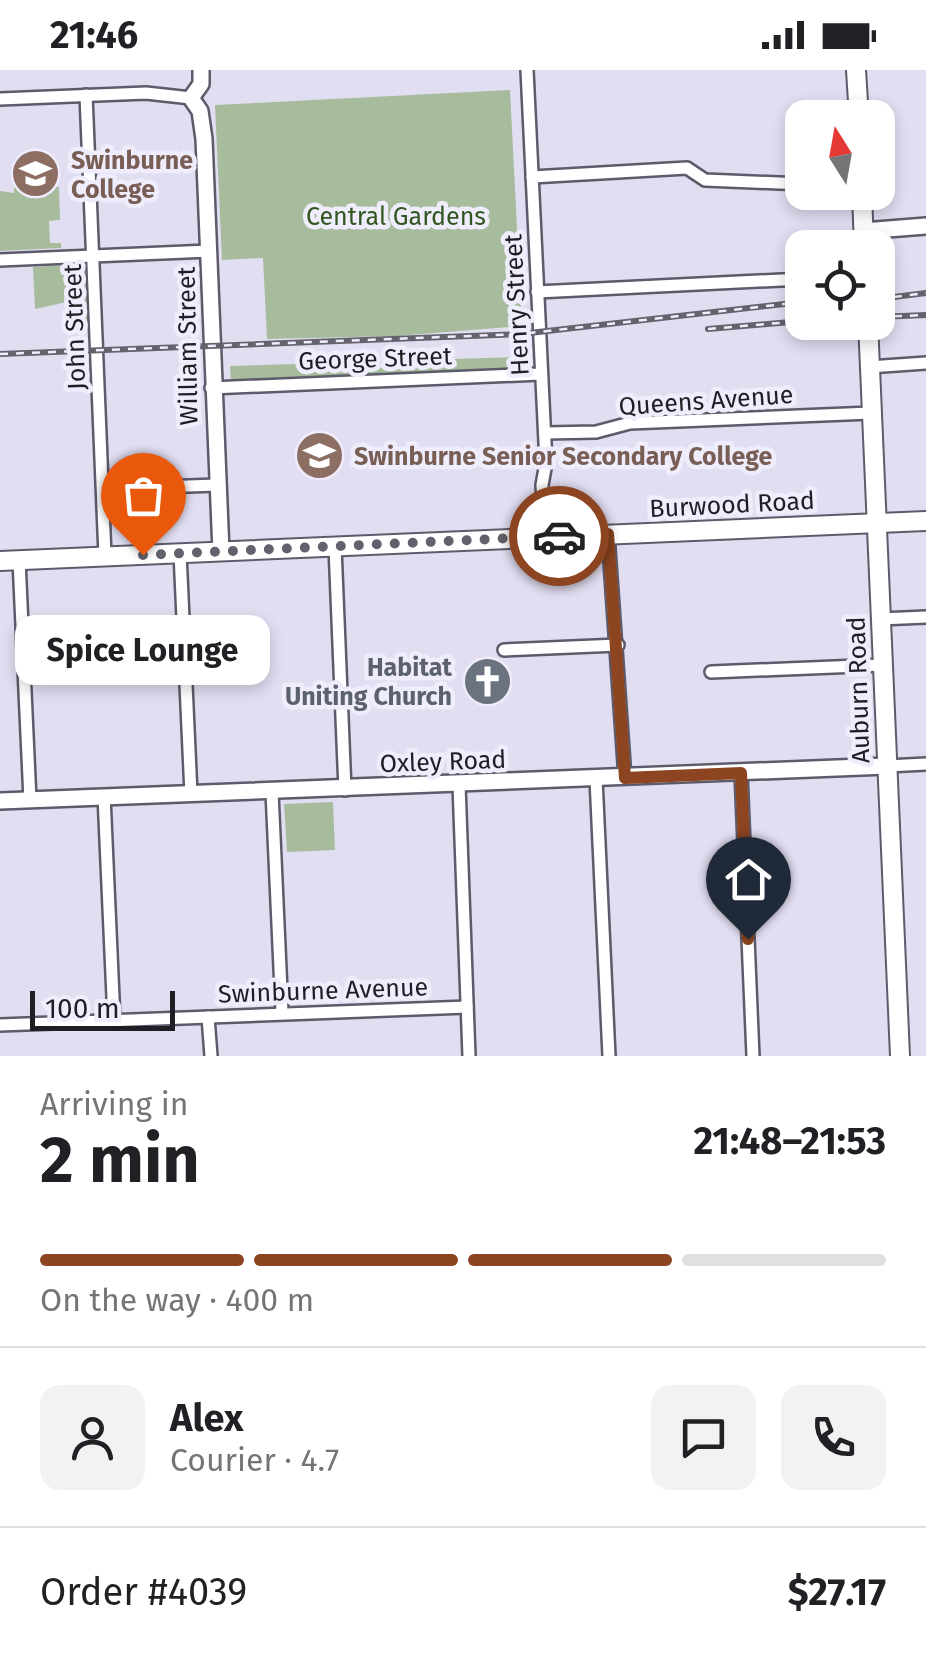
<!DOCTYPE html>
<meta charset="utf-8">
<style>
body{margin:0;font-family:"Fira Sans",sans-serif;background:#f2f2f2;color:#202124;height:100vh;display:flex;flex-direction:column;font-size:38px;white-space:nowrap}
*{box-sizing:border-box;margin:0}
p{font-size:32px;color:#757577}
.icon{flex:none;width:55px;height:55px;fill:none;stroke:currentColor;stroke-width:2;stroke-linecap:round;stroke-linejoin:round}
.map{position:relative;height:986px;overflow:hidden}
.side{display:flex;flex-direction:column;background:#fff;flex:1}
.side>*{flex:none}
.needle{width:65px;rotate:349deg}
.controls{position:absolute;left:785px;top:30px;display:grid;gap:20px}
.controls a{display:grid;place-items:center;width:110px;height:110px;border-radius:20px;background:#fff;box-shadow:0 5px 15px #0003;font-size:50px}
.scale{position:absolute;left:30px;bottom:25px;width:145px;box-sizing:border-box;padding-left:10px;border:5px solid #1f1e25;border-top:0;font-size:28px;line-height:35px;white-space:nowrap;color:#1f1e25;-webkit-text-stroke:8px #efecfc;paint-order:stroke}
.pin{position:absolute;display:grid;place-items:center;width:85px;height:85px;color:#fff;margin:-102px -42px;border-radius:50% 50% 50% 0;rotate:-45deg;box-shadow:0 0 10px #0007}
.pin .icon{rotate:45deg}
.courier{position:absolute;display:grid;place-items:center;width:100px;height:100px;margin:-50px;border:8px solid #8c4520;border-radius:50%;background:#fff;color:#222;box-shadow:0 2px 12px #0007}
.bubble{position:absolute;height:70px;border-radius:20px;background:#fff;box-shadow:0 5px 15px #0003;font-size:32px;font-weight:700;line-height:70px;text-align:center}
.headline em{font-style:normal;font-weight:700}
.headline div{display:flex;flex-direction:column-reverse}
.headline{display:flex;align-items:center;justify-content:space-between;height:170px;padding:0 40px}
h1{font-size:65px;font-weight:700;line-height:75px}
.bar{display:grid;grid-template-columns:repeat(4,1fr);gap:15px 10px;align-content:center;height:120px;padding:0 40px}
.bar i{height:12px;border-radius:8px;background:#e0e0e0}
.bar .selected{background:#8c4520}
.bar p{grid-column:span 4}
.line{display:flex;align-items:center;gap:25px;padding:0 40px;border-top:2px solid #e0e0e0}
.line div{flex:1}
.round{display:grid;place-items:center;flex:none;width:105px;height:105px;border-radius:20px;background:#f2f2f2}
.status{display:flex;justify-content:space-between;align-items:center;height:70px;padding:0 50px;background:#fff;direction:ltr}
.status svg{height:28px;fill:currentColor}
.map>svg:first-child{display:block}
.green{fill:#a7bc9d}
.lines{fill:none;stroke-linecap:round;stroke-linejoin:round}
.street-casing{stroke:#5d5a6a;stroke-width:16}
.secondary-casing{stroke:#5d5a6a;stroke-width:20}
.primary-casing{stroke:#5d5a6a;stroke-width:22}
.street{stroke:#fff;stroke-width:11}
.secondary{stroke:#fff;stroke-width:15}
.primary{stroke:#fff;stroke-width:18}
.rail-casing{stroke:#64626d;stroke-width:6}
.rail{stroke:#efecfc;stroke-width:2.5;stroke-dasharray:8;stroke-linecap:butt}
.done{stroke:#63616d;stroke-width:10;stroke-dasharray:0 18}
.route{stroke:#8c4520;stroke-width:12}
.labels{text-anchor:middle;stroke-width:9;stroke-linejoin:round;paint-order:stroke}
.education-label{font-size:25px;font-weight:bold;fill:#785e54;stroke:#efecfc;text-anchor:start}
.park-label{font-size:25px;fill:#32561f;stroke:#efecfc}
.street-label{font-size:25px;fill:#1f1e25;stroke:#efecfc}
.worship-label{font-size:25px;font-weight:bold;fill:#5b616d;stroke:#efecfc;text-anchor:end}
</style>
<div class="status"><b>21:46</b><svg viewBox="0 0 49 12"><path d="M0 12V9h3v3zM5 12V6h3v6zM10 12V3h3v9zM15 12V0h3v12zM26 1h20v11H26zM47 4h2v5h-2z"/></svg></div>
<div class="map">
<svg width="926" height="986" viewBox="0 0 926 986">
<rect width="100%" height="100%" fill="#e2def2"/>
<g class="green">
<polygon points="510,20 522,256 397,266 267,269 263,188 222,190 215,35"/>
<polygon points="14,111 59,117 60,150 49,151 50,173 61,173 61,178 0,181 0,121 14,123"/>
<polygon points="86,194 89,259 81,260 80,244 68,244 67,232 35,239 33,197"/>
<polygon points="522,287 522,302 231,314 230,296"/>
<polygon points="333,732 335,780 287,782 284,734"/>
</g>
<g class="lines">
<defs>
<g id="street">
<polyline points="527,0 546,393 542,415 545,467"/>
<polyline points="86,25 105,486"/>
<polyline points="0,29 146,23 191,28"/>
<polyline points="532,107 687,98 705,110 802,114"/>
<polyline points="0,190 209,181"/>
<polyline points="537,222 802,209"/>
<polyline points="869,297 926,293"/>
<polyline points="211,318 541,304"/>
<polyline points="545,363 596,362 630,353 871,343"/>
<polyline points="103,419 217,415"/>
<polyline points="608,464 625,708"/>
<polyline points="335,477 345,720"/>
<polyline points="180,483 191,724"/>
<polyline points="19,490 30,730"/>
<polyline points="880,549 926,547"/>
<polyline points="504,580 618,575"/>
<polyline points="711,602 882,595"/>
<polyline points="887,696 926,694"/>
<polyline points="741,703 753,986"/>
<polyline points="596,709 609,986"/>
<polyline points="459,715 469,986"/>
<polyline points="272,722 282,943"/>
<polyline points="104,726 114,950"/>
<polyline points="208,947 211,986"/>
<polyline points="0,955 467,937"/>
</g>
<g id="secondary">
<polyline points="201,0 201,14 191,28 200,41 204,69 221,482"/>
<polyline points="863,161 926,156"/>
<polyline points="0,731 887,696"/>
</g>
<g id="primary">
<polyline points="856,0 859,48"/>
<polyline points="862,122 864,178"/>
<polyline points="868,252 900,986"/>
<polyline points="0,491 926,451"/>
</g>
</defs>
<use href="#street" class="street-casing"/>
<use href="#secondary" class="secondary-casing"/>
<use href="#primary" class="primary-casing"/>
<use href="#street" class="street"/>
<use href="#secondary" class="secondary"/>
<use href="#primary" class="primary"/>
<defs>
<g id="rail">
<polyline points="878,229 926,223"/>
<polyline points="878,247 926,245"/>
<polyline points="708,259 802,251"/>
<polyline points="0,284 521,264 802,232"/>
</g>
</defs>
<use href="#rail" class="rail-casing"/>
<use href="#rail" class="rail"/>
</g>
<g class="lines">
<polyline class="done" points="143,485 559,466"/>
<polyline class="route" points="559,466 608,464 625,708 741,703 748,869"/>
</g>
<defs>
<symbol id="university-disc" viewBox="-11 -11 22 22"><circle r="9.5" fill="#8d6e63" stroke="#efecfc"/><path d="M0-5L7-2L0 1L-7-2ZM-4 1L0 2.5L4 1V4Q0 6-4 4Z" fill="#fff"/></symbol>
<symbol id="school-disc" viewBox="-11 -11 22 22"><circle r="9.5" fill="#8d6e63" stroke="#efecfc"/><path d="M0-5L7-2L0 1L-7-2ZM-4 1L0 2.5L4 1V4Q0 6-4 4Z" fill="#fff"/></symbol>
<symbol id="church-disc" viewBox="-11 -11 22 22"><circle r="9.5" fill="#6b7280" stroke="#efecfc"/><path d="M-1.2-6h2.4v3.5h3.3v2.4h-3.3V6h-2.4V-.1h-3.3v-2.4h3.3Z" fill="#fff"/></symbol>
</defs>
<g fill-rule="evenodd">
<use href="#university-disc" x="8" y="76" width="55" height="55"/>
<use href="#school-disc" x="292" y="358" width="55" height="55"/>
<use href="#church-disc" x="460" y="584" width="55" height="55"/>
</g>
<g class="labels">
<g class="education-label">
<text x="71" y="99">Swinburne<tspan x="71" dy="29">College</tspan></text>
<text x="354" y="395">Swinburne Senior Secondary College</text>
</g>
<g class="park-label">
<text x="396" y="155">Central Gardens</text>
</g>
<g class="street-label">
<text transform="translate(516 235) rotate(-93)" y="9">Henry Street</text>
<text transform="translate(74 257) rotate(-92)" y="9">John Street</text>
<text transform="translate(187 276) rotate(-91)" y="9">William Street</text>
<text transform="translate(375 288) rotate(-2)" y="9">George Street</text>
<text transform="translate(706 330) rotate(-4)" y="9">Queens Avenue</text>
<text transform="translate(732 434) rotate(-3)" y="9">Burwood Road</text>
<text transform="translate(858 620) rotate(-92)" y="9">Auburn Road</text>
<text transform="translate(443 691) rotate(-2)" y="9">Oxley Road</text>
<text transform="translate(323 920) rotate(-2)" y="9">Swinburne Avenue</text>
</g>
<g class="worship-label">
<text x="452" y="606">Habitat<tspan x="452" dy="29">Uniting Church</tspan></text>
</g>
</g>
</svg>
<div class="controls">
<a><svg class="needle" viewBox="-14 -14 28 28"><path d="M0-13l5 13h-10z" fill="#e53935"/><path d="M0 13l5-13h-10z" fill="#757577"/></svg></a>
<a><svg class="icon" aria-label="locate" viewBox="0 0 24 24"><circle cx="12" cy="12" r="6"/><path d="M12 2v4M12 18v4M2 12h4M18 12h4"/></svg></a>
</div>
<div class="scale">100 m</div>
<div class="pin" style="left:143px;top:485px;background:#ea580c"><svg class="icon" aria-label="bag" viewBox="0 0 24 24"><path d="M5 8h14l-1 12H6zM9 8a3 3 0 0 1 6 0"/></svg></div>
<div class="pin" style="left:748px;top:869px;background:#1f2937"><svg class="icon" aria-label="home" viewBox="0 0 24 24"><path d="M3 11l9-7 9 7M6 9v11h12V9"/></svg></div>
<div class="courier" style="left:559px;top:466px"><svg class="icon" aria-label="car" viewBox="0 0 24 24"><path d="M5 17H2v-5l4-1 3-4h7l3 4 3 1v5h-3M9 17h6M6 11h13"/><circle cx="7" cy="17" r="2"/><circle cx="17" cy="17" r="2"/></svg></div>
<div class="bubble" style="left:15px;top:545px;width:255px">Spice Lounge</div>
</div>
<section class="side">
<div class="headline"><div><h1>2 min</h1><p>Arriving in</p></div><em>21:48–21:53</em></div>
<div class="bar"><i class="selected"></i><i class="selected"></i><i class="selected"></i><i></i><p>On the way · 400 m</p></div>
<div class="line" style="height:180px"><a class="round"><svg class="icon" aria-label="person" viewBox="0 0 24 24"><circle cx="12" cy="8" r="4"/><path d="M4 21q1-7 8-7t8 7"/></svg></a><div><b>Alex</b><p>Courier · 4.7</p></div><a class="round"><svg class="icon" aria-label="chat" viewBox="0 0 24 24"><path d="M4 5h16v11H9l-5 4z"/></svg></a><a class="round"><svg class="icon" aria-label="phone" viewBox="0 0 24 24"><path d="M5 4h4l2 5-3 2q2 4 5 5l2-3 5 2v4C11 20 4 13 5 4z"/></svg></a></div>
<div class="line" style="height:130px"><div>Order #4039</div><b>$27.17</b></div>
</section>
